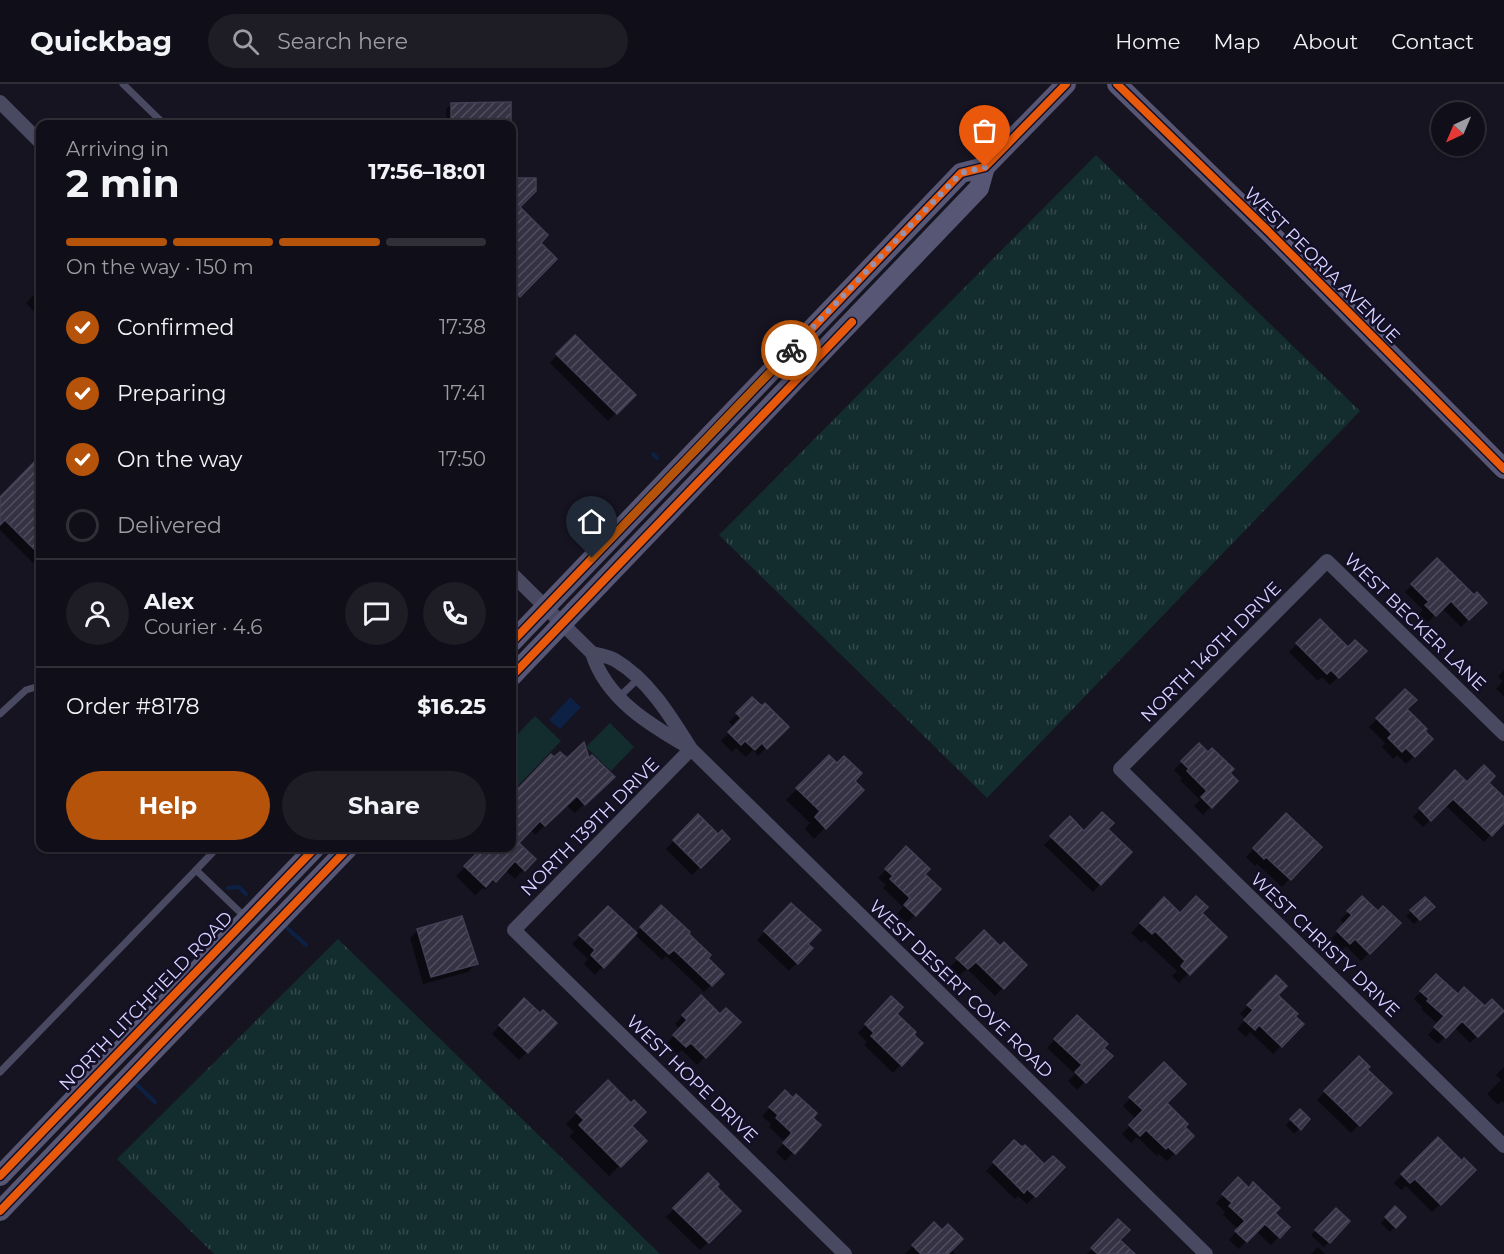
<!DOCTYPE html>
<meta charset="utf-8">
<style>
body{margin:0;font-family:Montserrat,sans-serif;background:#1e1d26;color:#f1f3f6;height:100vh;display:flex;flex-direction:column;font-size:22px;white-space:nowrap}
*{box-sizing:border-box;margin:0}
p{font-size:20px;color:#9c9ca2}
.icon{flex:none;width:33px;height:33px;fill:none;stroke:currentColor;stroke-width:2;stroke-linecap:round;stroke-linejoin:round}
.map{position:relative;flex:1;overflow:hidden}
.sheet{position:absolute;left:36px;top:36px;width:480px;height:732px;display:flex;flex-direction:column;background:#100f19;border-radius:12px;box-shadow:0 2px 4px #0004,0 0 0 2px #302f38}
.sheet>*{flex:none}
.needle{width:39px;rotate:224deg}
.tools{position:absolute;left:1431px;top:18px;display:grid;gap:12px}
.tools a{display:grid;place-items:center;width:54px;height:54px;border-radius:50%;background:#100f19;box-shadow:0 2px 4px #0004,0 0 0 2px #302f38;font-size:30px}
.pin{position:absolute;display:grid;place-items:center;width:51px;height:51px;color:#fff;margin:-62px -26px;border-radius:50% 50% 50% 0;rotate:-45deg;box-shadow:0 0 6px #0007}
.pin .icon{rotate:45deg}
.courier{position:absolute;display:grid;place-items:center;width:60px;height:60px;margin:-30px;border:4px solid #b45309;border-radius:50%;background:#fff;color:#222;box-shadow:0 2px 8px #0007}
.overview em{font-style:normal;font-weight:700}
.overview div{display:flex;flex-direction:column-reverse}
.overview{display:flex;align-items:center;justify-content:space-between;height:102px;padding:0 30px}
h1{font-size:39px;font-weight:700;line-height:45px}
.bar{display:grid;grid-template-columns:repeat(4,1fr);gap:9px 6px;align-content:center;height:72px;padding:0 30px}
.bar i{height:8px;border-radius:4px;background:#302f38}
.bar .active{background:#b45309}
.bar p{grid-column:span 4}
.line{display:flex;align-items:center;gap:15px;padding:0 30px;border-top:2px solid #302f38}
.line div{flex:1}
.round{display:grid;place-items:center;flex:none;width:63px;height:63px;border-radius:32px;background:#1e1d26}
ol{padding:0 30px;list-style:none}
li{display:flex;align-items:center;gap:18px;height:66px}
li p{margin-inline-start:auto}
li .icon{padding:6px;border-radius:50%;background:#b45309;color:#fff;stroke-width:4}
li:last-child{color:#9c9ca2}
li i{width:33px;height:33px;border:3px solid #302f38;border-radius:50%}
.cta{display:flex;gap:12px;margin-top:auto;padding:12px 30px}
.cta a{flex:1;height:69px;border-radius:36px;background:#b45309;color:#fff;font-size:24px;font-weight:700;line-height:69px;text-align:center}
.cta a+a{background:#1e1d26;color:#f1f3f6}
header{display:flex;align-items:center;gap:36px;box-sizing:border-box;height:84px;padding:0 30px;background:#100f19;border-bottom:2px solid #302f38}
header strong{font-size:28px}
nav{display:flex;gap:33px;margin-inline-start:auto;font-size:21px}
.search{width:420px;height:54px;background:#1e1d26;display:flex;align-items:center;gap:15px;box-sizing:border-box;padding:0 21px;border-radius:33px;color:#9c9ca2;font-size:22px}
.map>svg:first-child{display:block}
.grass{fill:url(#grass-tufts)}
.garden{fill:#132c2d}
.water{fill:#0d2144}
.shadow{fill:#0007}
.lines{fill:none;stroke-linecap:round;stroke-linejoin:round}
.stream{stroke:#0d2144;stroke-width:4}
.building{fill:url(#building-hatch);stroke:#433f54;stroke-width:1.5}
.service{stroke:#4a4962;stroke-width:7}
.minor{stroke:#4a4962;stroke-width:14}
.secondary{stroke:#575674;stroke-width:20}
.cycleway-casing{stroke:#130f26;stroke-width:11}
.cycleway{stroke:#e8590c;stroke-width:8}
.done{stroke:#9591b1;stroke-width:6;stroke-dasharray:0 10.8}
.route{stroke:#b45309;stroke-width:8}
.labels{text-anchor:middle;stroke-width:5;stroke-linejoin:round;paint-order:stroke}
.street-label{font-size:18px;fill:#d9d4ff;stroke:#130f26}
</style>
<header>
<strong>Quickbag</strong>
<div class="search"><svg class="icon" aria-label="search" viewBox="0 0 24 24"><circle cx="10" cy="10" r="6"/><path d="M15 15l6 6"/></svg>Search here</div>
<nav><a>Home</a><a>Map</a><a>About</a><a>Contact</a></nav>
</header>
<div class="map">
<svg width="1504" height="1170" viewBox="0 0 1504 1170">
<defs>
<pattern id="grass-tufts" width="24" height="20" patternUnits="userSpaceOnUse" patternTransform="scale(1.5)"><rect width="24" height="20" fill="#132c2d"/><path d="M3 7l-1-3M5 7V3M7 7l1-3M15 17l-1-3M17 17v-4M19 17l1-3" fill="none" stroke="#354a4c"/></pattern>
<pattern id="building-hatch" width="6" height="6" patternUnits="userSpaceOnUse" patternTransform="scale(1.5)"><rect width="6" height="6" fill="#343243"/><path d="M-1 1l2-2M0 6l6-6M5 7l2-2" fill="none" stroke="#514f5f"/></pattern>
</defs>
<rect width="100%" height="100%" fill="#161421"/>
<g class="grass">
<polygon points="1096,71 1360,327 987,714 719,451"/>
<polygon points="338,855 660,1170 214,1170 117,1075"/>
</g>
<g class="garden">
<polygon points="535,632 561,657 512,708 512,656"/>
<polygon points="610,639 634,663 611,687 586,663"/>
</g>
<polygon class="water" points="570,613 581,623 560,645 549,636"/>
<g class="shadow">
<polygon points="452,20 510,20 510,40 447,40 446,25"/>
<polygon points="512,96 534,96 518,123 538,159 555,175 514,216 512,214 512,143 521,134 512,135"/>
<polygon points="40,205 40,234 26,219"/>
<polygon points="575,253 633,311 608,337 550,279"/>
<polygon points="40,374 40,475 35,481 0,446 0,415"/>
<polygon points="1437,476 1474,513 1485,519 1461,543 1442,524 1428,538 1419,530 1423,526 1405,508"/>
<polygon points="1320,538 1348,565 1365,567 1330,601 1322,593 1318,597 1289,568"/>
<polygon points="1504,586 1504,612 1496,605 1503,597 1498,593"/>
<polygon points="1405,607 1405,625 1431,655 1406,680 1397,671 1393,675 1382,663 1385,659 1369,643"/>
<polygon points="752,615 787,643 758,672 753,666 746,673 736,664 732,668 721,657 734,643 729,638"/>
<polygon points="1199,661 1236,697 1203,731 1194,722 1200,716 1180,696 1182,694 1174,686"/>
<polygon points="551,672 554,675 588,676 612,693 575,729 566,721 535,751 530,745 517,759 534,775 515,795 505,786 485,806 483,804 475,811 456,792 484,764 512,764 512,712"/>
<polygon points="829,673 862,706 814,755 805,745 810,739 786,716"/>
<polygon points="1455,688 1467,700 1487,699 1504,715 1504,737 1484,758 1445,721 1423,743 1413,733"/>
<polygon points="1286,731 1320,763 1282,803 1257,780 1255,782 1246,773"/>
<polygon points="698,732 718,752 728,755 692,791 666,765"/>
<polygon points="1070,735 1084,749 1106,745 1130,768 1093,808 1044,761"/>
<polygon points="906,765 923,790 939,805 907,839 897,830 903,823 883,804 886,801 878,794"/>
<polygon points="1362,814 1378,829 1399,839 1361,877 1346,862 1341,867 1330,856 1345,840 1340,836"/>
<polygon points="1425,815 1433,823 1414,840 1406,832"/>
<polygon points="791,821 806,860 811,864 789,887 757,856"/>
<polygon points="661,823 722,890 704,908 666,872 662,876 634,850 595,891 584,880 588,875 572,860 608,824 635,850"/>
<polygon points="1154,825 1180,831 1200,829 1224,853 1179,899 1172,892 1177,887 1144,856 1142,859 1131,849"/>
<polygon points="418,846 477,879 468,888 423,900 410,854"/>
<polygon points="984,848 1000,864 1025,881 995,912 967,885 959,892 950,883"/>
<polygon points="1436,892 1457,912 1485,924 1502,927 1470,959 1454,943 1438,960 1428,951 1438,940 1421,925 1423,924 1414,915"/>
<polygon points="1276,893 1276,911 1302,940 1273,970 1250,948 1246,953 1237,945 1246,935 1240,930"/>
<polygon points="701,913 720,932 739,938 697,981 682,966 677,970 666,960 680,945 675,940"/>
<polygon points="891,914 895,930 921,959 893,989 864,961 867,958 858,949"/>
<polygon points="524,916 540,931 555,939 519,976 492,950"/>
<polygon points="1077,933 1110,972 1077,1006 1068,997 1075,990 1047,964"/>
<polygon points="1359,974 1365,985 1390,1009 1351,1049 1317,1016"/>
<polygon points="1164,980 1165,1019 1192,1052 1167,1077 1159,1070 1157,1072 1137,1053 1131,1059 1122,1050 1136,1035 1123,1022"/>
<polygon points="1504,983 1504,1019 1502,1017 1498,1021 1487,1010 1501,996 1496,991"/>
<polygon points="608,998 630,1042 645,1057 609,1092 569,1052 574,1048 566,1040"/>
<polygon points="785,1008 819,1041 785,1077 776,1068 785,1058 769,1043 771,1040 762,1032"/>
<polygon points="1300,1027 1308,1036 1294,1050 1286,1041"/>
<polygon points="1438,1055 1462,1079 1474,1086 1432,1128 1406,1102 1401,1106 1394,1099"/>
<polygon points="1014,1058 1044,1082 1063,1083 1027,1120 1018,1112 1015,1115 986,1087"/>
<polygon points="708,1091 715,1103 739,1127 700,1166 666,1133"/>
<polygon points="1238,1096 1288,1143 1271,1161 1256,1147 1239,1165 1229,1156 1238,1145 1223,1131 1225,1128 1216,1119"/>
<polygon points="1395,1125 1404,1133 1390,1148 1381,1139"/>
<polygon points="1336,1126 1348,1138 1324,1163 1311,1151"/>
<polygon points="934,1140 955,1170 905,1170"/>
<polygon points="1110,1145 1118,1156 1133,1170 1087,1170"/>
<polygon points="1318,1163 1325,1170 1311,1170"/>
</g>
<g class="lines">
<g class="stream">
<polyline points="653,370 657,374"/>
<polyline points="228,804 239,803 246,810"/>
<polyline points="286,843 306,861"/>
<polyline points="136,1000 155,1018"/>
</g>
</g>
<g class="building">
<polygon points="511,18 511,40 451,40 451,19"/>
<polygon points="512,94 536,94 536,107 520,123 548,151 541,159 557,175 520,213 512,204"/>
<polygon points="575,251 636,311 617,330 556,270"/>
<polygon points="40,372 40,471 5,436 0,441 0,413"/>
<polygon points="1437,474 1474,511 1477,508 1487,519 1469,536 1451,517 1436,532 1425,521 1429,518 1411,500"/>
<polygon points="1320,535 1348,563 1355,556 1367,567 1339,594 1331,586 1327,590 1296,559"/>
<polygon points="1405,605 1417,616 1407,625 1427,645 1425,647 1433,655 1415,673 1406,664 1402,668 1388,654 1392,650 1376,634"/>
<polygon points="752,613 762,622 765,619 789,643 767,665 762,659 755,666 745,657 741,661 728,648 741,634 736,629"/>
<polygon points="584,658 589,674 592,671 615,693 585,721 577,712 545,742 540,737 519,759 536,775 525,787 515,777 496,798 493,795 486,803 464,782 482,764 512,764 512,711 551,670 554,673 560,668 567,674"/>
<polygon points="1199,659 1208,668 1212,664 1234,685 1230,689 1238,697 1212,724 1201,713 1207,707 1187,687 1189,685 1181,677"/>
<polygon points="829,671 837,679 844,672 862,689 855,697 864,706 826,745 815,733 820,727 796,704"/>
<polygon points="1484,681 1495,692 1489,699 1504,713 1504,739 1492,752 1453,715 1431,737 1419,724 1455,686 1467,698"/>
<polygon points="1102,728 1114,739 1108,745 1132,768 1101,801 1050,752 1070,732 1084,747"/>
<polygon points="1286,729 1322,763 1291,796 1266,773 1264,775 1253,764"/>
<polygon points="698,730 718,750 722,746 730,755 701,784 673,756"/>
<polygon points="906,762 930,785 925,790 941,805 916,832 904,821 910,814 890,795 893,792 885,785"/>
<polygon points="1196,812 1208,823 1202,829 1227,853 1190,891 1181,882 1185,877 1155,847 1152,850 1140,839 1164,813 1180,829"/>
<polygon points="1362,812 1378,827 1383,822 1401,839 1370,870 1355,855 1350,860 1337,847 1352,831 1347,827"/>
<polygon points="1425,813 1435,823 1420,836 1410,826"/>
<polygon points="791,819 821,846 808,860 813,864 798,880 764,847"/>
<polygon points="661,821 690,848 689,850 711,871 708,874 724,890 712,902 674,866 669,870 640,843"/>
<polygon points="608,822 637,849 604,884 591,871 595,866 579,851"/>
<polygon points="462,832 478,880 431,893 417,845"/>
<polygon points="984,846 1000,862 1004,858 1027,881 1004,905 976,878 968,885 956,874"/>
<polygon points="1436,890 1458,910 1464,903 1485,922 1492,915 1504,927 1478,953 1462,937 1446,954 1434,943 1444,932 1427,917 1429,915 1420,907"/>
<polygon points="1276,891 1287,902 1278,911 1298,930 1295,932 1304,940 1282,963 1259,941 1255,946 1244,936 1253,926 1247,921"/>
<polygon points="701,911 720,930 726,924 741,938 706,974 691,959 686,963 673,951 687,936 682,931"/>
<polygon points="891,912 903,923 897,930 916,948 914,951 923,959 902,982 871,952 874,949 865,940"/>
<polygon points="524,914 540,929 543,926 557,939 528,969 499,941"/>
<polygon points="1077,931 1108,960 1104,964 1113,972 1086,999 1075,988 1082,981 1054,955"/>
<polygon points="1359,972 1370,983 1367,985 1392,1009 1360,1042 1324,1007"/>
<polygon points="1164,978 1186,1000 1167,1019 1188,1040 1185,1043 1194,1052 1176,1070 1168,1063 1166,1065 1146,1046 1140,1052 1129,1041 1143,1026 1129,1013"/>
<polygon points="608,996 631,1019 634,1016 646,1028 632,1042 647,1057 621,1083 579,1041 584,1036 576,1028"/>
<polygon points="785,1006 793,1014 796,1010 817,1029 813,1034 821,1041 795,1070 783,1059 792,1049 776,1034 778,1031 769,1023"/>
<polygon points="1300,1025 1310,1035 1301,1046 1290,1035"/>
<polygon points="1438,1053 1462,1077 1464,1074 1476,1086 1441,1121 1415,1095 1410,1099 1401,1090"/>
<polygon points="1014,1056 1022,1063 1025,1061 1044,1080 1053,1072 1065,1083 1036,1113 1027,1105 1024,1109 993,1078"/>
<polygon points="708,1089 719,1100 717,1103 741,1127 709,1159 673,1124"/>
<polygon points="1238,1093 1249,1104 1253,1098 1280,1124 1275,1129 1290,1143 1280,1154 1265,1140 1247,1158 1235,1147 1245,1137 1229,1122 1232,1119 1222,1110"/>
<polygon points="1395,1122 1406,1133 1396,1144 1385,1133"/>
<polygon points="1336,1124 1350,1137 1330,1159 1315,1146"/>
<polygon points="1118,1135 1130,1146 1120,1156 1135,1170 1098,1170 1091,1164"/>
<polygon points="934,1138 942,1146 948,1140 963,1155 948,1170 921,1170 912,1161"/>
</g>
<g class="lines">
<g class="service">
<polyline points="123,0 164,40"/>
<polyline points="619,613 638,595"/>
<polyline points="0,630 26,606 36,603 40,605"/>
<polyline points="213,764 215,766 196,786 245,833"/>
<polyline points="0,988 196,786"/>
</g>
<g class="minor">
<polyline points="0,18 40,58"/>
<path d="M512,490L592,569C606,615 650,641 690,664"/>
<path d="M592,569C599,571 608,572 615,576C649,596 671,633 691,665L1206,1170"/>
<polyline points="1504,650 1327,477 1120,685 1504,1062"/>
<polyline points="691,665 514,846 845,1170"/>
</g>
<g class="secondary">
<polyline points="1117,0 1270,149 1504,385"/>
<polyline points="512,558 961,89 985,83"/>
<polyline points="512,592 979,104 985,83 1066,0"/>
<polyline points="0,1092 315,764"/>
<polyline points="0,1127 348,764"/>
</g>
<defs>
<g id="cycleway">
<polyline points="1117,0 1270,149 1504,385"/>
<polyline points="512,558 961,89 985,83 1066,0"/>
<polyline points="512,592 852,238"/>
<polyline points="0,1092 315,764"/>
<polyline points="0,1127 348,764"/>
</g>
</defs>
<use href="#cycleway" class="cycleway-casing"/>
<use href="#cycleway" class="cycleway"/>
</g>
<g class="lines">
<polyline class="done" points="791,266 961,89 985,83"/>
<polyline class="route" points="592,474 791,266"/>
</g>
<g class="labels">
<g class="street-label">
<text transform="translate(1322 181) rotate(45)" y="6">WEST PEORIA AVENUE</text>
<text transform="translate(1415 538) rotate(44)" y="6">WEST BECKER LANE</text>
<text transform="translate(1211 568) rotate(-45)" y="6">NORTH 140TH DRIVE</text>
<text transform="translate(590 743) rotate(-45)" y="6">NORTH 139TH DRIVE</text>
<text transform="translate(1325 861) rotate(44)" y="6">WEST CHRISTY DRIVE</text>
<text transform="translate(961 905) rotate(44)" y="6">WEST DESERT COVE ROAD</text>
<text transform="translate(146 917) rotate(-46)" y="6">NORTH LITCHFIELD ROAD</text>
<text transform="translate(692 995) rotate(44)" y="6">WEST HOPE DRIVE</text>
</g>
</g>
</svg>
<div class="tools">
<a><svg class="needle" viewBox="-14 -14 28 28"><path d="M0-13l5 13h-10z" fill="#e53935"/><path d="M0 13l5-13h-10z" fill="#9c9ca2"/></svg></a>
</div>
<div class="pin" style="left:985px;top:83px;background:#ea580c"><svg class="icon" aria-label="bag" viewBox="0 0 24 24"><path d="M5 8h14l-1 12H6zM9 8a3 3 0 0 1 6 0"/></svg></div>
<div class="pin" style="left:592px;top:474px;background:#1f2937"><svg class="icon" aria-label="home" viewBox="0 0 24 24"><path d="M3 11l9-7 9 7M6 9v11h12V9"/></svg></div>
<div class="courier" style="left:791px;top:266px"><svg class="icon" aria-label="bike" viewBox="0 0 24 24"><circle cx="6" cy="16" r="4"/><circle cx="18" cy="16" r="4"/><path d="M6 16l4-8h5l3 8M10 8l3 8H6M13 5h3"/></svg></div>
<section class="sheet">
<div class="overview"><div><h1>2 min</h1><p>Arriving in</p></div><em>17:56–18:01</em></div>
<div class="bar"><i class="active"></i><i class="active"></i><i class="active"></i><i></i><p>On the way · 150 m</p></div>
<ol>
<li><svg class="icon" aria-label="check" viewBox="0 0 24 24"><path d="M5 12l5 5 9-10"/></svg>Confirmed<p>17:38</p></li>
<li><svg class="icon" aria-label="check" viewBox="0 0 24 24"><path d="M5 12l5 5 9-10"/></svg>Preparing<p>17:41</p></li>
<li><svg class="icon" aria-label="check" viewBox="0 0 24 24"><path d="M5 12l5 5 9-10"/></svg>On the way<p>17:50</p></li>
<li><i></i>Delivered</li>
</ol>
<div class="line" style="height:108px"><a class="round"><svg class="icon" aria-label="person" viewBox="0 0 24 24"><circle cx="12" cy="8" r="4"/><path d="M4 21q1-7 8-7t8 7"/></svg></a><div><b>Alex</b><p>Courier · 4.6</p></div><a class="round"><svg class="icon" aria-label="chat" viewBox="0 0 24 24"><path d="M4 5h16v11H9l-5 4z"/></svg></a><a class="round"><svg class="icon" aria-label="phone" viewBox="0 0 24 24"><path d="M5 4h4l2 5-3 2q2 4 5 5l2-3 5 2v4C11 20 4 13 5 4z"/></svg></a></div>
<div class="line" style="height:78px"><div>Order #8178</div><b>$16.25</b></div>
<div class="cta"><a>Help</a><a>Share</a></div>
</section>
</div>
